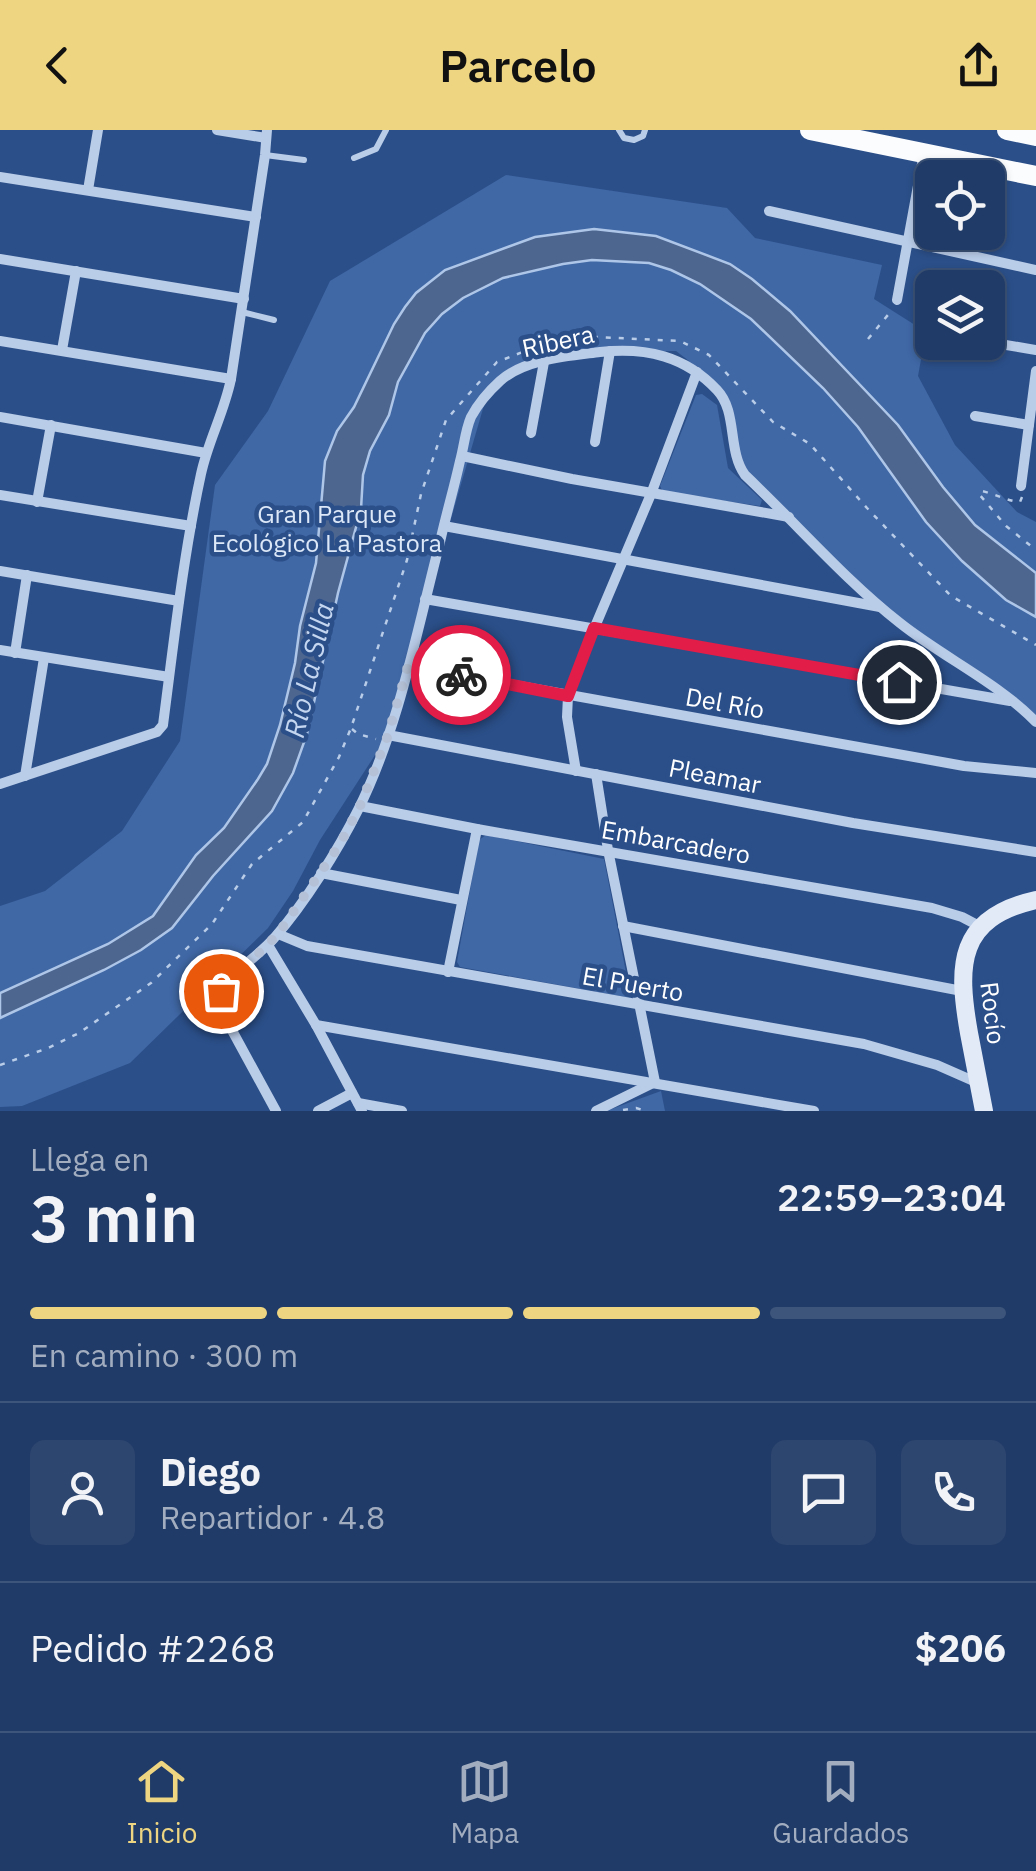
<!DOCTYPE html>
<html lang="es">
<meta charset="utf-8">
<style>
body{margin:0;font-family:"IBM Plex Sans",sans-serif;background:#2d4670;color:#f1f3f6;height:100vh;display:flex;flex-direction:column;font-size:38px;white-space:nowrap}
*{box-sizing:border-box;margin:0}
p{font-size:32px;color:#a2adc0}
.icon{flex:none;width:55px;height:55px;fill:none;stroke:currentColor;stroke-width:2;stroke-linecap:round;stroke-linejoin:round}
.map{position:relative;height:981px;overflow:hidden}
.details{display:flex;flex-direction:column;background:#203b67;flex:1}
.details>*{flex:none}
.controls{position:absolute;left:915px;top:30px;display:grid;gap:20px}
.controls a{display:grid;place-items:center;width:90px;height:90px;border-radius:15px;background:#203b67;box-shadow:0 2px 8px #0004,0 0 0 2px #3d557b;font-size:50px}
.pin{position:absolute;display:grid;place-items:center;width:85px;height:85px;color:#fff;margin:-42px;border:5px solid #fff;border-radius:50%;box-shadow:0 2px 10px #0007}
.courier{position:absolute;display:grid;place-items:center;width:100px;height:100px;margin:-50px;border:8px solid #e11d48;border-radius:50%;background:#fff;color:#222;box-shadow:0 2px 12px #0007}
.overview em{font-style:normal;font-weight:600}
.overview div{display:flex;flex-direction:column-reverse}
.overview{display:flex;align-items:center;justify-content:space-between;height:170px;padding:0 30px}
h1{font-size:65px;font-weight:600;line-height:75px}
.bar{display:grid;grid-template-columns:repeat(4,1fr);gap:15px 10px;align-content:center;height:120px;padding:0 30px}
.bar i{height:12px;border-radius:8px;background:#3d557b}
.bar .on{background:#eed581}
.bar p{grid-column:span 4}
.line{display:flex;align-items:center;gap:25px;padding:0 30px;border-top:2px solid #3d557b}
.line div{flex:1}
.round{display:grid;place-items:center;flex:none;width:105px;height:105px;border-radius:15px;background:#2d4670}
header{display:flex;justify-content:space-between;align-items:center;height:130px;padding:0 30px;background:#eed581;color:#111;font-size:45px;font-weight:600}
.tab-bar{display:flex;justify-content:space-around;align-items:center;height:140px;border-top:2px solid #3d557b;background:#203b67;font-size:28px;color:#a2adc0}
.tab-bar a{display:grid;justify-items:center;gap:5px}
.tab-bar .on{color:#eed581}
.map>svg:first-child{display:block}
.green{fill:#4068a5}
.water{fill:#4d6690;stroke:#aec6e8;stroke-width:2.5}
.lines{fill:none;stroke-linecap:round;stroke-linejoin:round}
.path{stroke:#b9cce8;stroke-width:2.5;stroke-dasharray:5 8;stroke-linecap:butt}
.lane{stroke:#b9cce8;stroke-width:6}
.street{stroke:#b9cce8;stroke-width:10}
.secondary{stroke:#e2eaf8;stroke-width:18}
.primary{stroke:#fafcfe;stroke-width:20}
.done{stroke:#b5c1d6;stroke-width:10;stroke-dasharray:0 18}
.route{stroke:#e11d48;stroke-width:12}
.labels{text-anchor:middle;stroke-width:9;stroke-linejoin:round;paint-order:stroke}
.street-label{font-size:25px;fill:#fff;stroke:#2b4f89}
.park-label{font-size:25px;fill:#dce7f7;stroke:#2b4f89}
.water-label{font-size:28px;font-style:italic;fill:#c4d6f0;stroke:#2b4f89}
</style>
<header><svg class="icon" aria-label="back" viewBox="0 0 24 24"><path d="M15 5l-7 7 7 7"/></svg>Parcelo<svg class="icon" aria-label="share" viewBox="0 0 24 24"><path d="M12 15V3M7 8l5-5 5 5M5 13v7h14v-7"/></svg></header>
<div class="map">
<svg width="1036" height="981" viewBox="0 0 1036 981">
<rect width="100%" height="100%" fill="#2b4f89"/>
<g class="green">
<polygon points="506,45 727,78 755,108 882,135 874,169 926,202 918,246 955,315 1017,382 1036,392 1036,592 903,496 745,345 726,274 687,235 689,231 676,221 610,221 518,239 487,265 388,605 320,710 293,761 268,798 130,933 22,976 0,977 0,776 45,761 122,701 180,611 215,355 268,281 330,151"/>
<polygon points="702,264 717,275 728,338 762,370 760,376 663,362 660,356 696,265"/>
<polygon points="486,705 604,729 631,868 460,837 457,832 479,710"/>
<polygon points="661,961 665,981 606,981"/>
</g>
<polygon class="water" points="594,99 656,106 730,134 752,149 790,181 898,295 943,357 975,395 1036,443 1036,487 1006,470 962,431 926,392 858,297 823,258 751,189 700,154 671,140 649,133 592,130 563,134 503,148 463,168 442,184 425,203 398,252 389,285 370,321 363,345 361,379 338,463 307,604 293,643 272,681 213,746 172,798 141,820 104,840 0,888 0,863 108,814 153,786 196,725 224,698 258,649 267,634 280,595 295,533 300,496 316,433 325,331 337,301 354,277 394,194 405,177 416,163 445,140 535,107"/>
<g class="lines">
<g class="path">
<polyline points="868,209 892,180"/>
<path d="M1022,367L1020,372C1007,371 995,364 982,361L979,364L1006,396L1036,420"/>
<polyline points="352,599 358,604 376,609"/>
<polyline points="0,935 48,918 79,903 151,853 212,794 252,734 303,692 339,627 351,598 407,430 421,364 446,290 497,232 533,218 596,207 680,211 709,225 773,292 810,314 867,378 951,466 1036,515"/>
<polyline points="623,980 636,978 646,981"/>
</g>
<g class="lane">
<polyline points="619,0 624,8 634,10 643,6 645,0"/>
<polyline points="265,25 304,30"/>
<polyline points="354,28 376,19 386,0"/>
<polyline points="242,182 274,190"/>
</g>
<g class="street">
<polyline points="217,0 266,8"/>
<polyline points="0,47 256,87"/>
<polyline points="88,60 98,0"/>
<polyline points="769,81 1036,140"/>
<polyline points="0,129 244,169"/>
<polyline points="897,170 924,23"/>
<polyline points="0,211 231,249"/>
<polyline points="988,212 1036,220"/>
<polyline points="62,220 76,141"/>
<polyline points="975,286 1029,295"/>
<polyline points="0,287 206,323"/>
<polyline points="531,303 544,232"/>
<polyline points="595,312 610,221"/>
<polyline points="462,326 572,349 789,387"/>
<polyline points="1021,356 1036,241"/>
<polyline points="0,365 191,396"/>
<polyline points="37,372 51,295"/>
<polyline points="444,396 880,477"/>
<polyline points="0,441 179,471"/>
<polyline points="425,469 1010,571"/>
<polyline points="0,520 169,547"/>
<polyline points="15,523 27,445"/>
<polyline points="409,536 964,636 1036,643"/>
<polyline points="388,605 853,693 1036,722"/>
<polyline points="576,641 567,587 568,566 594,499 651,364 697,242"/>
<polyline points="596,644 608,720 655,952 596,981"/>
<polyline points="25,646 44,528"/>
<path d="M0,654L157,602L163,595C174,511 183,427 201,344C208,311 224,283 231,249L265,25L267,0"/>
<polyline points="360,676 477,699 932,778 962,787 981,797"/>
<polyline points="321,743 461,770"/>
<polyline points="623,796 962,861"/>
<polyline points="278,804 307,816 864,914 937,935 978,953"/>
<polyline points="268,815 316,895 362,981"/>
<polyline points="448,842 477,699"/>
<polyline points="316,895 814,981"/>
<polyline points="358,973 402,981"/>
<path d="M276,981L222,882C219,874 217,868 221,860C231,843 261,824 275,807C305,773 338,720 358,680C399,598 417,500 440,412C446,385 454,358 460,331C464,317 465,301 471,287C478,274 489,261 500,251C524,229 569,226 600,222C646,217 685,226 717,260C738,282 727,320 745,345C797,394 844,449 900,493C944,528 997,552 1036,592"/>
<polyline points="318,981 352,963"/>
</g>
<path class="secondary" d="M984,981C979,955 974,929 969,903C957,835 957,788 1036,770"/>
<g class="primary">
<polyline points="810,0 1036,46"/>
<polyline points="1007,0 1036,6"/>
</g>
</g>
<g class="lines">
<polyline class="done" points="221,861 278,804 340,714 360,676 388,605 408,536 461,545"/>
<polyline class="route" points="461,545 568,566 594,498 899,552"/>
</g>
<g class="labels">
<g class="street-label">
<text transform="translate(558 211) rotate(-12)" y="9">Ribera</text>
<text transform="translate(725 573) rotate(10)" y="9">Del Río</text>
<text transform="translate(715 646) rotate(11)" y="9">Pleamar</text>
<text transform="translate(676 712) rotate(10)" y="9">Embarcadero</text>
<text transform="translate(633 854) rotate(10)" y="9">El Puerto</text>
<text transform="translate(993 883) rotate(83)" y="9">Rocío</text>
</g>
<g class="park-label">
<text x="327" y="393">Gran Parque<tspan x="327" dy="29">Ecológico La Pastora</tspan></text>
</g>
<g class="water-label">
<text transform="translate(309 540) rotate(-77)" y="10">Río La Silla</text>
</g>
</g>
</svg>
<div class="controls">
<a><svg class="icon" aria-label="locate" viewBox="0 0 24 24"><circle cx="12" cy="12" r="6"/><path d="M12 2v4M12 18v4M2 12h4M18 12h4"/></svg></a>
<a><svg class="icon" aria-label="layers" viewBox="0 0 24 24"><path d="M12 4l9 5-9 5-9-5zM3 14l9 5 9-5"/></svg></a>
</div>
<div class="pin" style="left:221px;top:861px;background:#ea580c"><svg class="icon" aria-label="bag" viewBox="0 0 24 24"><path d="M5 8h14l-1 12H6zM9 8a3 3 0 0 1 6 0"/></svg></div>
<div class="pin" style="left:899px;top:552px;background:#1f2937"><svg class="icon" aria-label="home" viewBox="0 0 24 24"><path d="M3 11l9-7 9 7M6 9v11h12V9"/></svg></div>
<div class="courier" style="left:461px;top:545px"><svg class="icon" aria-label="bike" viewBox="0 0 24 24"><circle cx="6" cy="16" r="4"/><circle cx="18" cy="16" r="4"/><path d="M6 16l4-8h5l3 8M10 8l3 8H6M13 5h3"/></svg></div>
</div>
<section class="details">
<div class="overview"><div><h1>3 min</h1><p>Llega en</p></div><em>22:59–23:04</em></div>
<div class="bar"><i class="on"></i><i class="on"></i><i class="on"></i><i></i><p>En camino · 300 m</p></div>
<div class="line" style="height:180px"><a class="round"><svg class="icon" aria-label="person" viewBox="0 0 24 24"><circle cx="12" cy="8" r="4"/><path d="M4 21q1-7 8-7t8 7"/></svg></a><div><b>Diego</b><p>Repartidor · 4.8</p></div><a class="round"><svg class="icon" aria-label="chat" viewBox="0 0 24 24"><path d="M4 5h16v11H9l-5 4z"/></svg></a><a class="round"><svg class="icon" aria-label="phone" viewBox="0 0 24 24"><path d="M5 4h4l2 5-3 2q2 4 5 5l2-3 5 2v4C11 20 4 13 5 4z"/></svg></a></div>
<div class="line" style="height:130px"><div>Pedido #2268</div><b>$206</b></div>
</section>
<nav class="tab-bar">
<a class="on"><svg class="icon" aria-label="home" viewBox="0 0 24 24"><path d="M3 11l9-7 9 7M6 9v11h12V9"/></svg>Inicio</a>
<a><svg class="icon" aria-label="map" viewBox="0 0 24 24"><path d="M3 6l6-2 6 2 6-2v14l-6 2-6-2-6 2zM9 4v14M15 6v14"/></svg>Mapa</a>
<a><svg class="icon" aria-label="saved" viewBox="0 0 24 24"><path d="M7 4h10v16l-5-4-5 4z"/></svg>Guardados</a>
</nav>
